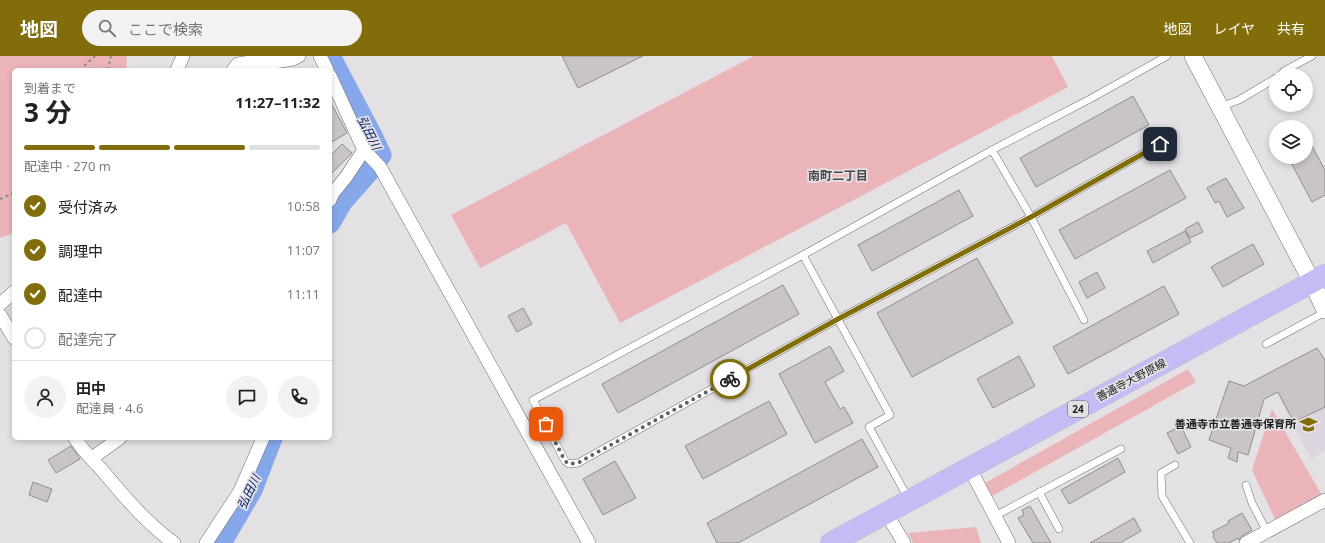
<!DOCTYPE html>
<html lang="ja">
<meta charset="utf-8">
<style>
body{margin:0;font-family:"Open Sans","Noto Sans JP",sans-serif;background:#f2f2f2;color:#222;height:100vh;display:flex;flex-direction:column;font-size:15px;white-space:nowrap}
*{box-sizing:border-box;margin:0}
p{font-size:13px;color:#767676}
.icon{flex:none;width:22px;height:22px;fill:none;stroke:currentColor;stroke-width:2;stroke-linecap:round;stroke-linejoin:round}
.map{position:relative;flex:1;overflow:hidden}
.side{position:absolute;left:12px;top:12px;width:320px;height:372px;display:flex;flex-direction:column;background:#fff;border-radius:6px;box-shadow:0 2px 6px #0003}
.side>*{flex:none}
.controls{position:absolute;left:1269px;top:12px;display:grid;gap:8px}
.controls a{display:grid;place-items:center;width:44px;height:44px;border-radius:50%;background:#fff;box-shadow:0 2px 6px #0003;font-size:20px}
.pin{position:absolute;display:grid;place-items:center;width:34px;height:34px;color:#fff;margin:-17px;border-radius:8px;box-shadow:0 2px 6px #0006}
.courier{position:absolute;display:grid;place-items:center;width:40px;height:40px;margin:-20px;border:3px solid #816d09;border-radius:50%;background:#fff;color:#222;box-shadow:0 1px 5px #0007}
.head em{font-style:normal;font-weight:700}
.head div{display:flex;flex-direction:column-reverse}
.head{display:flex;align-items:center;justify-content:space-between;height:68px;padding:0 12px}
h1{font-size:26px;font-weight:700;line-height:30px}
.bar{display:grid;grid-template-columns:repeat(4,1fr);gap:6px 4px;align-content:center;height:48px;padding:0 12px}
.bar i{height:5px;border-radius:3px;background:#e0e0e0}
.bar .current{background:#816d09}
.bar p{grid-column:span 4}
.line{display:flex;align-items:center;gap:10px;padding:0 12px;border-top:1px solid #e0e0e0}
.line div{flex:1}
.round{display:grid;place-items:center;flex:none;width:42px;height:42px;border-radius:21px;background:#f2f2f2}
ol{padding:0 12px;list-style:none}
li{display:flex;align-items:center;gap:12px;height:44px}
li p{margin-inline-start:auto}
li .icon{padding:4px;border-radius:50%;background:#816d09;color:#fff;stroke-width:4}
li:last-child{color:#767676}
li i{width:22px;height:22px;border:2px solid #e0e0e0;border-radius:50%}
header{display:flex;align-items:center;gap:24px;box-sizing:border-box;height:56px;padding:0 20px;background:#816d09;color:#fff}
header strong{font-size:19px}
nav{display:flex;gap:22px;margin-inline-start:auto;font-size:14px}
.search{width:280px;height:36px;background:#f2f2f2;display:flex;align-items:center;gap:10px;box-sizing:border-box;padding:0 14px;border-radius:22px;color:#767676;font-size:15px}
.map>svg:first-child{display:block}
.built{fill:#dcd4de}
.green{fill:#eab4b8}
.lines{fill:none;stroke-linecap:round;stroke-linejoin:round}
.river{stroke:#86a7ea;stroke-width:21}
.building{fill:#c9c4c6;stroke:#928d8f}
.service-casing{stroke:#726f72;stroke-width:8}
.minor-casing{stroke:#726f72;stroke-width:14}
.tertiary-casing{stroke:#726f72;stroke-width:18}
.primary-casing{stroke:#c0bfc0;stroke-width:22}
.path{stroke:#8c8a8d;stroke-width:2;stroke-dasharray:3 3;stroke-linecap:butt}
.service{stroke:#fff;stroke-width:7}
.minor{stroke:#fff;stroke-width:13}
.tertiary{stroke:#fff;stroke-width:17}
.primary{stroke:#c7bbf6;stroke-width:21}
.done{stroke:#636164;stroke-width:4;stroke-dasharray:0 7.2}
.route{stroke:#816d09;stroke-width:5}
.labels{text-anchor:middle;stroke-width:3.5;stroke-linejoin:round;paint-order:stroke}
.shield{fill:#e4e1e5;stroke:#59575a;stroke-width:1}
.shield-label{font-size:10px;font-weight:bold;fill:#1d1c1e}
.street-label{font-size:11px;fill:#1d1c1e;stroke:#e4e1e5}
.poi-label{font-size:11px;font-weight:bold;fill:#1d1c1e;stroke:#e4e1e5;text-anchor:end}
.water-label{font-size:12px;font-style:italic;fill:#05216d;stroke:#e4e1e5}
.neighbourhood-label{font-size:12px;font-weight:bold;fill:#4c494d;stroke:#e4e1e5}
</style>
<header>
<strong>地図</strong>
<div class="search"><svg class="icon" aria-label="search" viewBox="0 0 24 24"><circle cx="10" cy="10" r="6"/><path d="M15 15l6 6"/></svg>ここで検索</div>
<nav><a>地図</a><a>レイヤ</a><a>共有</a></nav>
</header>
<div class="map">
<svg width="1325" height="487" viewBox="0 0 1325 487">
<rect width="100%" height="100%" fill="#e4e1e5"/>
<g class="built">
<polygon points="14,243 14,272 3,253"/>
<polygon points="1325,318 1325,395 1311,403 1279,341"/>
<polygon points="85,382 110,382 93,395"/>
</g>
<g class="green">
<polygon points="0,0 127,0 126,14 14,14 14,177 0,182"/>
<polygon points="754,0 1052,0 1068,31 620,267 566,167 480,212 451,159"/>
<polygon points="1188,313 1196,326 992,440 985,427"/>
<polygon points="1272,353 1323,441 1276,465 1252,414"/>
<polygon points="976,471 981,487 913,487 908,477"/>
</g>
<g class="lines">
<g class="river">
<polyline points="330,167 342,146 371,113 381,99 372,80 330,0"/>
<polyline points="221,487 252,434 272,382"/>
</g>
</g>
<g class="building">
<polygon points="562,0 643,0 578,32"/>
<polygon points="1133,40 1149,69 1036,131 1020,102"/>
<polygon points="330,45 347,77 330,87"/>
<polygon points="1306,79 1325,114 1325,139 1312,146 1288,101 1306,101"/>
<polygon points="342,88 352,97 330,119 330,100"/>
<polygon points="1170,114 1186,142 1075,203 1059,174"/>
<polygon points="1226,122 1244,152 1227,161 1219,145 1215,147 1207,132"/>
<polygon points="959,134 973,160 872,215 858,189"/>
<polygon points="1198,166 1203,176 1190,182 1185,173"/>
<polygon points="1185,175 1191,186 1153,207 1147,195"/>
<polygon points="1253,188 1264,208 1223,231 1211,211"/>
<polygon points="977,202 1013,267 912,321 877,257"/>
<polygon points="1097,216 1105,232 1087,242 1079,226"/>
<polygon points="783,229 799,258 618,357 602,328"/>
<polygon points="1164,230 1179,258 1068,318 1053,291"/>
<polygon points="523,252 532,268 517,276 508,260"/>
<polygon points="830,290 844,315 825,326 840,353 844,351 853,367 815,387 779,318"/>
<polygon points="1317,292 1325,304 1325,351 1294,366 1278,336 1264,343 1248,399 1238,396 1237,406 1228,402 1231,392 1209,384 1229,325 1244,330"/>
<polygon points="1019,300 1035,330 993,352 977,323"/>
<polygon points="769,345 787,378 703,423 685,390"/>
<polygon points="1181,370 1191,391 1178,398 1167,377"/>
<polygon points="862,383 878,411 738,487 717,487 707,467"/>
<polygon points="71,390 80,403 56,417 48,404"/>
<polygon points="1118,402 1125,416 1069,448 1061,434"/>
<polygon points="615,405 636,442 603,459 583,423"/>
<polygon points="33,426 52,433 47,446 29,439"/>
<polygon points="1030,450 1051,487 1033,487 1018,462 1024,459 1022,454"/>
<polygon points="1242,457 1252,474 1242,480 1239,484 1238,482 1229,487 1217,487 1213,481 1214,478 1212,476 1229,467 1228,465"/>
<polygon points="1134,462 1141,475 1120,487 1090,487"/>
</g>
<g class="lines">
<defs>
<g id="service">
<polyline points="1167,0 1090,43 992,94 803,199 533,344 565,405 569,408 578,407 838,263 1031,161 1172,81"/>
<polyline points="1281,19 1284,15 1312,0"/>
<polyline points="1220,51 1239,44 1276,22"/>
<polyline points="992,94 1031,161 1084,264"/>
<polyline points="803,199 890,359 869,371 908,442"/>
<polyline points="1266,288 1325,256"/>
<polyline points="1175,409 1161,417 1162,440 1190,487"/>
<polyline points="1246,429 1252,447 1267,476"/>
<polyline points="1039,436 1059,473"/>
<polyline points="995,460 1121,393"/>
</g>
<g id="minor">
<polyline points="320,0 327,14"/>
<polyline points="177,14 183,0"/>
<polyline points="233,14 238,8 250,6 274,6 293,3 299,0"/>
<polyline points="330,20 364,94 380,111 589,487"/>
<polyline points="330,144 333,137 346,121 364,94"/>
<polyline points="0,248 14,236"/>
<polyline points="0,259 14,282"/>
<path d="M75,382C82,394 91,402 101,413C124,440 145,466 174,487"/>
<polyline points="92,402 120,382"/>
<polyline points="969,411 1009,487"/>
<polyline points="886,457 904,487"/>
<polyline points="206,487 240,435 263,382"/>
<polyline points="1246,487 1325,444"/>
</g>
<polyline id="tertiary" points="1193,0 1312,226 1325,254"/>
<polyline id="primary" points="831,487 1325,219"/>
</defs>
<use href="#service" class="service-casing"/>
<use href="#minor" class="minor-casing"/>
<use href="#tertiary" class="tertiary-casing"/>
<use href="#primary" class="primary-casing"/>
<g class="path">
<polyline points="90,14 85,9 95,0"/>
<polyline points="108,14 111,0"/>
<polyline points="0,143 14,137"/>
</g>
<use href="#service" class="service"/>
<use href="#minor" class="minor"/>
<use href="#tertiary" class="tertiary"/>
<use href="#primary" class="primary"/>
</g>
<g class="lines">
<polyline class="done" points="546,368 565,405 569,408 578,407 730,323"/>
<polyline class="route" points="730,323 838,263 1031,161 1160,88"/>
</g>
<defs>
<symbol id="school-bare" viewBox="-9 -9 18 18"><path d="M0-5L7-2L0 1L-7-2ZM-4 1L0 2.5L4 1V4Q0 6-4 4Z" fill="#816d09" stroke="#e4e1e5" stroke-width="2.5" paint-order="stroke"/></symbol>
</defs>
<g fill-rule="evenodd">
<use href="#school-bare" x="1296" y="356" width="25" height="25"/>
</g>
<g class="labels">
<rect class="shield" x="1068" y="345" width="20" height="16" rx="3"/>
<g class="shield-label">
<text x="1078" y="357">24</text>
</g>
<g class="street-label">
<text transform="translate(1131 324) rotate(-28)" y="4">善通寺大野原線</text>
</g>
<g class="poi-label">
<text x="1296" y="372">善通寺市立善通寺保育所</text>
</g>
<g class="water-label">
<text transform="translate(369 77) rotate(63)" y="4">弘田川</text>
<text transform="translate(249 436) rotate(-64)" y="4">弘田川</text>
</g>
<g class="neighbourhood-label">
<text x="838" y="124">南町二丁目</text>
</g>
</g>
</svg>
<div class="controls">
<a><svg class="icon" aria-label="locate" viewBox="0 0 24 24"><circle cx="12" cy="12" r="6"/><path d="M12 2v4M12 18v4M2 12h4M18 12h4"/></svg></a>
<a><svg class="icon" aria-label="layers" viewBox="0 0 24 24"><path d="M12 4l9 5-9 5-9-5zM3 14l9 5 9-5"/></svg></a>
</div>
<div class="pin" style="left:546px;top:368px;background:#ea580c"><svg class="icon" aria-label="bag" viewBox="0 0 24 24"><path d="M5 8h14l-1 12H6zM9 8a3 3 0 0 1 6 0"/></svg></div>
<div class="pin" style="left:1160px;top:88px;background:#1f2937"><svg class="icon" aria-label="home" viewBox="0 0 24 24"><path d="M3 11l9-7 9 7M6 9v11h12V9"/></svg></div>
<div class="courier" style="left:730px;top:323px"><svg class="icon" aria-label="bike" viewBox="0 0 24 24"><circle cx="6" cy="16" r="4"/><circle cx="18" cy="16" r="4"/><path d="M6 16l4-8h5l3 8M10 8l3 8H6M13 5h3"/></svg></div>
<section class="side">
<div class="head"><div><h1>3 分</h1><p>到着まで</p></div><em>11:27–11:32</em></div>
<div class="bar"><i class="current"></i><i class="current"></i><i class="current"></i><i></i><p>配達中 · 270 m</p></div>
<ol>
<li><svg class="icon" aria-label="check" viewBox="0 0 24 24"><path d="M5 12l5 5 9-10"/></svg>受付済み<p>10:58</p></li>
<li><svg class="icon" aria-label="check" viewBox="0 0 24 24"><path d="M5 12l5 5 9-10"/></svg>調理中<p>11:07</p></li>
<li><svg class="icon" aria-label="check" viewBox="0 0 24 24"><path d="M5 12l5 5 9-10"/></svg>配達中<p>11:11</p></li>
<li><i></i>配達完了</li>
</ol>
<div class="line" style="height:72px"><a class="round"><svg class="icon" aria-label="person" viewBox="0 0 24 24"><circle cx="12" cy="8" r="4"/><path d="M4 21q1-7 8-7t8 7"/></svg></a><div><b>田中</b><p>配達員 · 4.6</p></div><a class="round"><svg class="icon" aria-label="chat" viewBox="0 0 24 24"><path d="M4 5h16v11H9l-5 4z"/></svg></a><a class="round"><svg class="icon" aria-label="phone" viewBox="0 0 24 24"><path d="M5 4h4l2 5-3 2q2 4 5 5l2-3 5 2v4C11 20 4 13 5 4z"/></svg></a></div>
</section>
</div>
